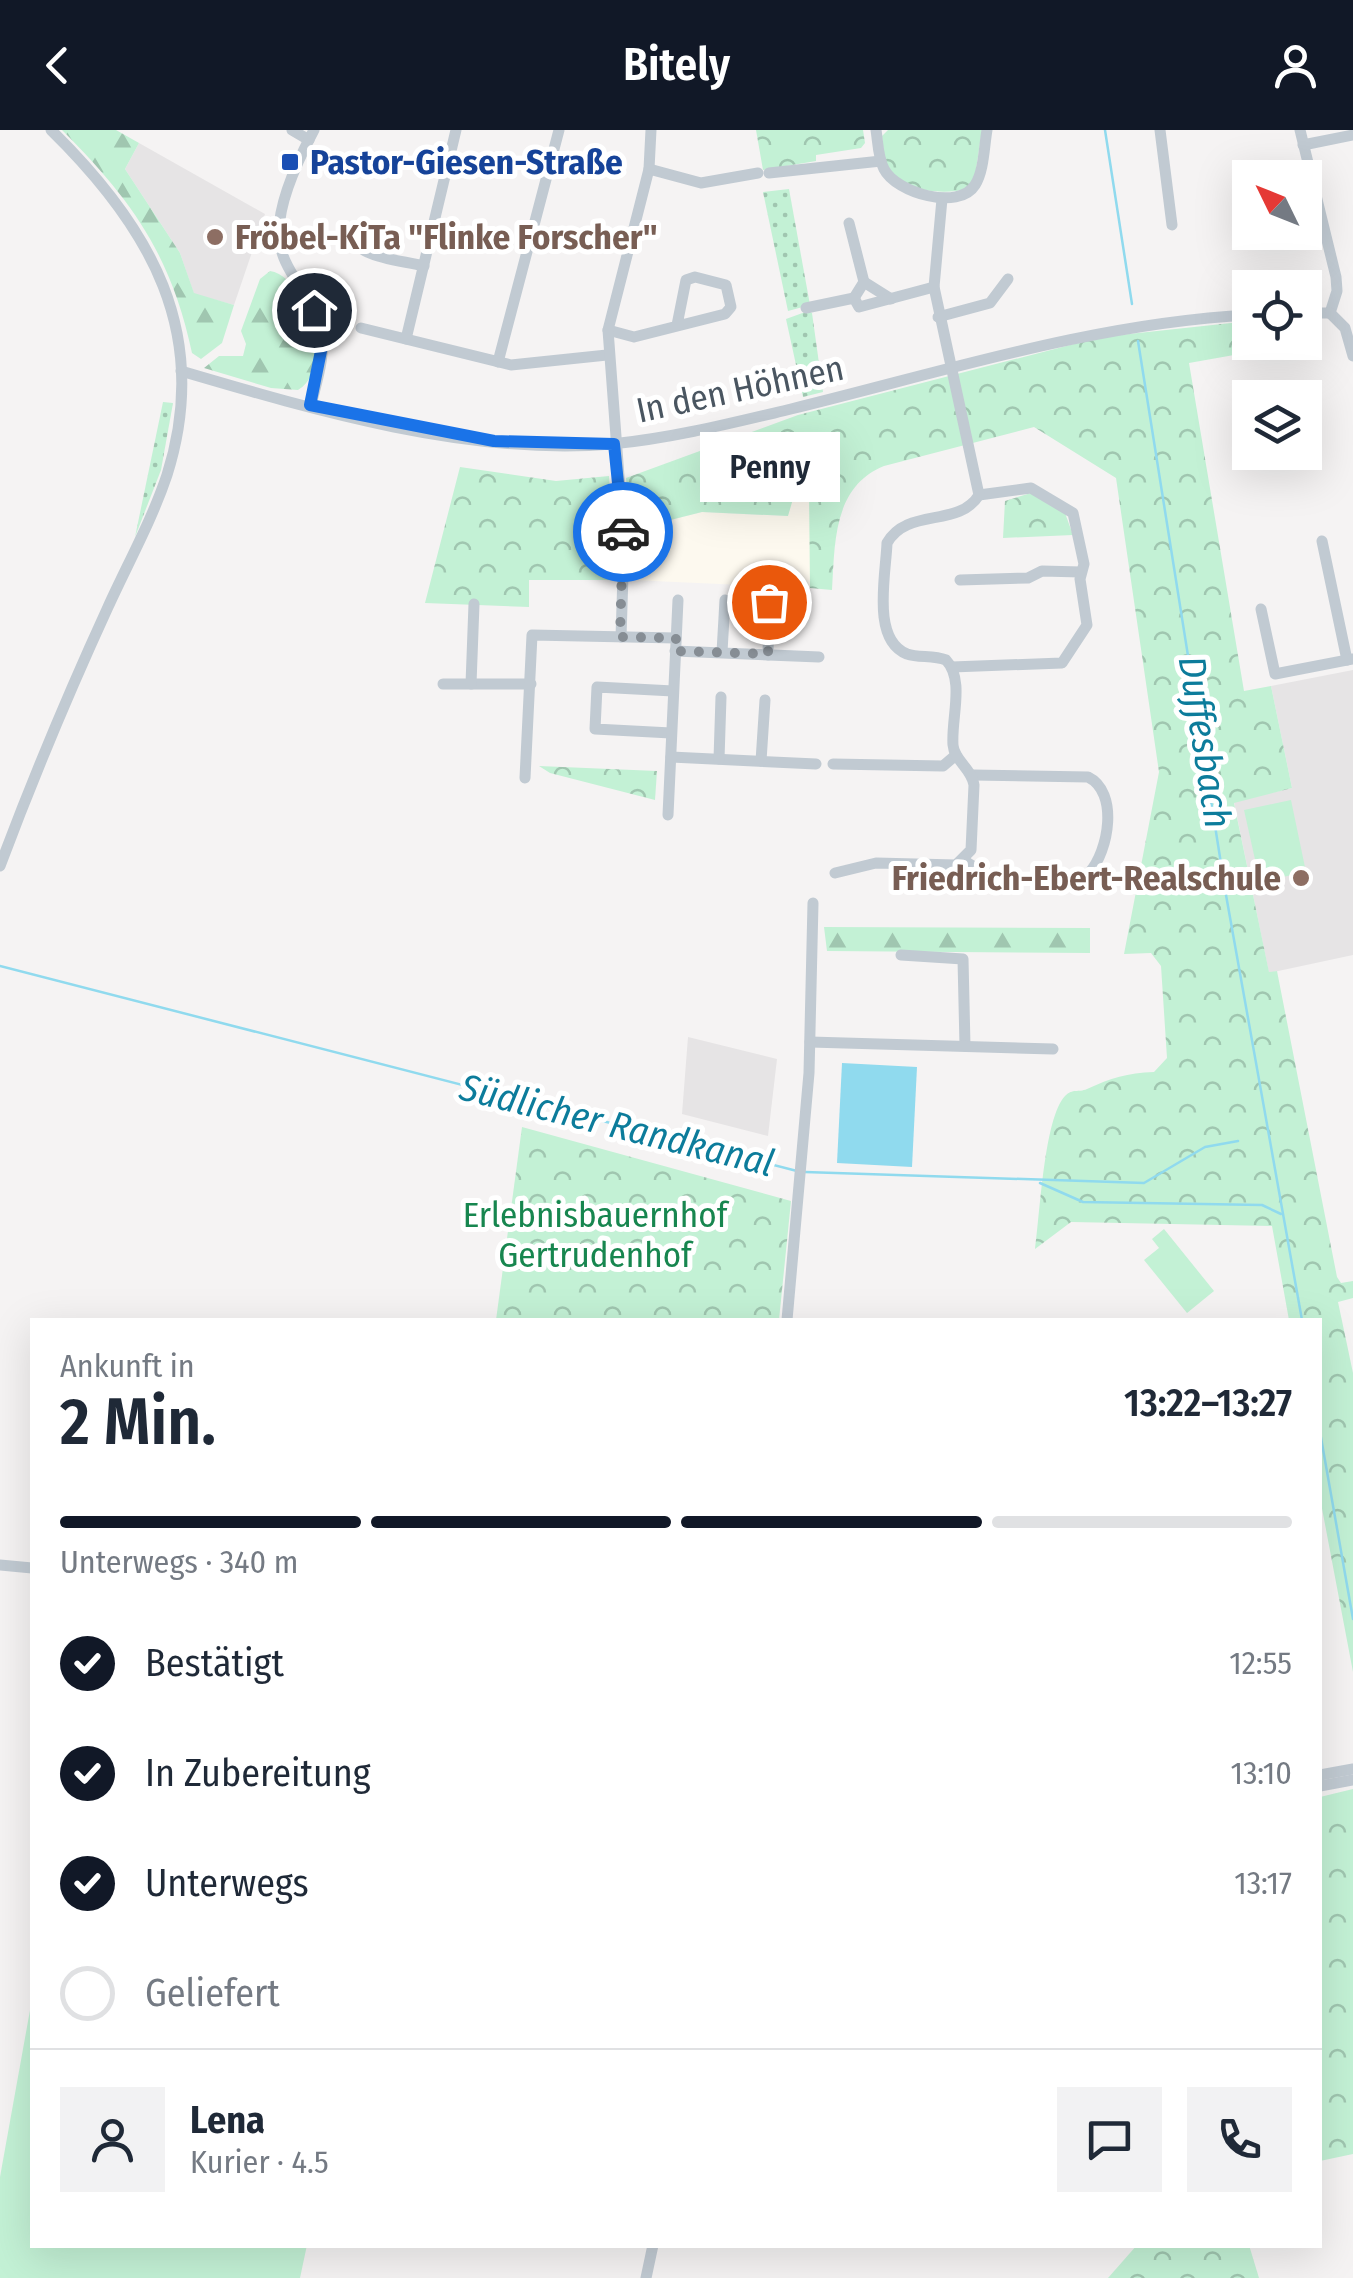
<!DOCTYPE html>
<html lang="de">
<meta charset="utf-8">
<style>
body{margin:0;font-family:"Fira Sans Condensed",sans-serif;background:#f2f2f3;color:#1f2937;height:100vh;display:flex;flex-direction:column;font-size:38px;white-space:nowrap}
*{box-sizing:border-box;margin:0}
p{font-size:32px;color:#747a83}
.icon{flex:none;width:55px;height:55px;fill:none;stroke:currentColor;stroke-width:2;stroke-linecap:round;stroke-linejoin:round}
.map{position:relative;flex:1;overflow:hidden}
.side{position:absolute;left:30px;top:1188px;width:1292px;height:930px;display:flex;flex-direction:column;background:#fff;border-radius:0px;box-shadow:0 10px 40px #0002}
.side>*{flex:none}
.needle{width:65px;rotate:313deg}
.fabs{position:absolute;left:1232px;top:30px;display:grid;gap:20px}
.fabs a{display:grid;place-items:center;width:90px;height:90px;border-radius:0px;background:#fff;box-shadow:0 10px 40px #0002;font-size:50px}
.pin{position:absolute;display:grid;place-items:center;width:85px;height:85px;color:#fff;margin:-42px;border:5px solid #fff;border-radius:50%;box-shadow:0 2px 10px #0007}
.courier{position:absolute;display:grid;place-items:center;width:100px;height:100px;margin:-50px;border:8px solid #1a73e8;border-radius:50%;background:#fff;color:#222;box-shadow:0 2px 12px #0007}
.bubble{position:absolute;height:70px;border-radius:0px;background:#fff;box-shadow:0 10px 40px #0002;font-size:32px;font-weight:600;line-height:70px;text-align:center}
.head em{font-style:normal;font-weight:600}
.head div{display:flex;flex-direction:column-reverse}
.head{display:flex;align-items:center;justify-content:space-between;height:170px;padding:0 30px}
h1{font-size:65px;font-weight:600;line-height:75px}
.bar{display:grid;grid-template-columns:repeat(4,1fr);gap:15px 10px;align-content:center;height:120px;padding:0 30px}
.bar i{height:12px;border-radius:8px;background:#e0e1e3}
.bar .current{background:#111827}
.bar p{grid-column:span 4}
.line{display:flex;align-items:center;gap:25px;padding:0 30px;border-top:2px solid #e0e1e3}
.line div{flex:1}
.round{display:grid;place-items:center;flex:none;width:105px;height:105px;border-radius:0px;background:#f2f2f3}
ol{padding:0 30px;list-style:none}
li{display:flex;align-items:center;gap:30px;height:110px}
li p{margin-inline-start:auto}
li .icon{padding:10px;border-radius:50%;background:#111827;color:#fff;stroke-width:4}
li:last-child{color:#747a83}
li i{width:55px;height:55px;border:5px solid #e0e1e3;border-radius:50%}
header{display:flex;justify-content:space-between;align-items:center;height:130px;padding:0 30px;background:#111827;color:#fff;font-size:45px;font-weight:600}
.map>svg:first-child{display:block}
.commercial{fill:#fdf9ef}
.education{fill:#e6e4e5}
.grass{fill:url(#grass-dots)}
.forest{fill:url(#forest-firs)}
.park{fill:url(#park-crowns)}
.pitch{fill:#c3f1d5}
.water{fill:#90daee}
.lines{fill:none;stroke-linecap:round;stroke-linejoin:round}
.stream{stroke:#90daee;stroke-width:2.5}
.minor{stroke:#c1cad2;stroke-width:11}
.done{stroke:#868d94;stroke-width:10;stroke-dasharray:0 18}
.route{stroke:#1a73e8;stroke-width:12}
.transit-dot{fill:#1a4fb4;stroke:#fff;stroke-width:4}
.education-dot{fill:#8d6e63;stroke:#fff;stroke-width:4}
.labels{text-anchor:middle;stroke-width:10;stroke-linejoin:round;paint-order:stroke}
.transit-label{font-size:35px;font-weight:bold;fill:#164399;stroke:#fff;text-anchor:start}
.education-label{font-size:35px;font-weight:bold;fill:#785e54;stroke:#fff;text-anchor:start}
.street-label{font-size:35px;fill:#4a5661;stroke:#fff}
.park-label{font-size:35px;fill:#17864f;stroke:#fff}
.water-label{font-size:38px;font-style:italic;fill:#0c7c9b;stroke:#fff}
</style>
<header><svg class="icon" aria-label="back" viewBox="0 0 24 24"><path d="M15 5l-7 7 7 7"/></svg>Bitely<svg class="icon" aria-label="person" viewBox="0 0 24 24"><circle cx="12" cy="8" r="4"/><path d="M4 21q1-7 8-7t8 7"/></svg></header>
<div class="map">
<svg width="1353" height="2148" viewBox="0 0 1353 2148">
<defs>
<pattern id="grass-dots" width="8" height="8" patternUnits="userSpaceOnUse" patternTransform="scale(2.5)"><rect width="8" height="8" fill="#c3f1d5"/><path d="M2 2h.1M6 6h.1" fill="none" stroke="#a0c6b0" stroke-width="1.8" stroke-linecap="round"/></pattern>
<pattern id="forest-firs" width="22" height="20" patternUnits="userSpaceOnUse" patternTransform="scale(2.5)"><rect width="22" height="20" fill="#c3f1d5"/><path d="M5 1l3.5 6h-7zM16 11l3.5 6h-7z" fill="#a0c6b0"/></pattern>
<pattern id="park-crowns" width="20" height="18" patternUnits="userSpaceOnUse" patternTransform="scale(2.5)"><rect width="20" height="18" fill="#c3f1d5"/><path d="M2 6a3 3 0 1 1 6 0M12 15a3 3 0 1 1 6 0" fill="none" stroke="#a0c6b0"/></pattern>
</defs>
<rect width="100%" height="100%" fill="#f5f3f3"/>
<polygon class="commercial" points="795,361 810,361 810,458 631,450 631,400 702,382 787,386"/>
<g class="education">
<polygon points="139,13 265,84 234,175 194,164 180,123 125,39"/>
<polygon points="1353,540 1353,825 1269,843 1234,672 1292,658 1271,556"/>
<polygon points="688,907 777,929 768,1006 682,984"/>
</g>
<g class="grass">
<polygon points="789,59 810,175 788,181 763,62"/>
<polygon points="808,181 812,183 823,262 803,267 786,189"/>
<polygon points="163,272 173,273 161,340 135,407"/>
</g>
<g class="forest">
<path d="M62,0H116L139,13L125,39L180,123L194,163L234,175L222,213L201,229L192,223C171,125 132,70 62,0Z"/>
<path d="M270,141C306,146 336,238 298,260L271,258L204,238L219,226H243L246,214L241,201L260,149Z"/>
<polygon points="824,797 1090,798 1090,823 827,821"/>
</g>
<g class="park">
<polygon points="756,0 863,0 865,13 861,18 816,25 816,31 763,40"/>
<path d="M888,0H982L975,46L967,59C944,65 899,62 888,37C884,28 883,15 882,6Z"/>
<path d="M1250,191V212L1302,213L1189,233L1244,561L1271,556L1292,658L1234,673L1269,842L1277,841L1337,1147L1341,1153L1353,1151V1168L1338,1172L1353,1243V1542L1320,1368V1190H1289L1272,1096L1071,1092L1035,1119C1040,1085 1044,988 1065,966C1073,958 1078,963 1087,959C1111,948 1127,943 1154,942L1167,928L1161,836L1151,823L1124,824L1159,642L1116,348L1034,297L884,336C833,357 835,412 832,460L810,458L809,361L795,362L788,386L702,382L631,400L626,348L798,285L1101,207Z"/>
<polygon points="460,337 556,351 609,346 615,450 529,450 529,477 425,473"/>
<polygon points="1031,363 1065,383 1073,405 1003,408 1005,371"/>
<polygon points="539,636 657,641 655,670 550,643"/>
<polygon points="522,997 791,1071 779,1190 496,1190"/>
<polygon points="1353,1659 1353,2024 1320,2031 1320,1667"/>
<polygon points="1137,2115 1249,2115 1259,2148 1108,2148"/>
</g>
<g class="pitch">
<polygon points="1291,670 1306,742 1260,752 1244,680"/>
<polygon points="1164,1099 1214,1161 1187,1183 1144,1130 1159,1118 1152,1109"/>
<polygon points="32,1869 32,2115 307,2115 300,2148 0,2148 0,2047"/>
</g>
<polygon class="water" points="842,933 917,937 912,1037 837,1033"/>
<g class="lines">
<g class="stream">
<polyline points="1105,0 1132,174"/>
<polyline points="1138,211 1226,765 1302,1190"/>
<polyline points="0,836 797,1041"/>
<polyline points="805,1042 1144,1053 1205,1017 1238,1011"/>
<polyline points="1040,1053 1083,1072 1262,1075 1281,1084"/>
<polyline points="1320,1302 1353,1489"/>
</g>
<g class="minor">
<polyline points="292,0 309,10"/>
<path d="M876,0C878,12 878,28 884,39C896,63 959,81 975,55C984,41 984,17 987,0"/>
<polyline points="1160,0 1172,95"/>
<polyline points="1300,0 1336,147 1337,161 1330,183"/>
<polyline points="1303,15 1353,5"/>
<polyline points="649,39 701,53 758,43"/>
<polyline points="769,43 881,31"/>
<polyline points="849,93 864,152"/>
<path d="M347,96C351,129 397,129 424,136"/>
<polyline points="854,168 864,152 891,169"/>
<polyline points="806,178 854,168 859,177 934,157"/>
<polyline points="1305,183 1330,183"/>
<polyline points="1330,183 1345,198 1353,226"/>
<polyline points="938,187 990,173 1008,149"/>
<polyline points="361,198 511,235 607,225"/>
<polyline points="608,200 634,207 725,184 731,177 726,155 695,147 686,150 677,195"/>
<polyline points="406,209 456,0"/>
<polyline points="498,232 559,0"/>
<path d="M181,241C317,281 470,326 612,314C673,308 732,293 791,279C943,242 1093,193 1250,185"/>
<path d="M311,275C317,250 326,225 321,199C313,164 278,140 279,102C279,70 299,28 314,0"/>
<polyline points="1322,411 1347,530"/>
<polyline points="960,450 1028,448 1042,441 1081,442"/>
<polyline points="474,474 471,554 531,554"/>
<polyline points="1261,479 1275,544 1353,529"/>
<polyline points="621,507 624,413 608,200 649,39 651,0"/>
<polyline points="675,521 819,527"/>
<polyline points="722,522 725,470"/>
<polyline points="768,525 769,472"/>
<polyline points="952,537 1062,533 1087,495 1080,449 1084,434 1073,383 1031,358 979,365"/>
<polyline points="443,554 471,554"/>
<polyline points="671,603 595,599 597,557 673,561"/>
<polyline points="671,627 816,634"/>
<polyline points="719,629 721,567"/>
<polyline points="761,631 765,570"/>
<polyline points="833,634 943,636 956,625"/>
<polyline points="525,648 532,505 676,508"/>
<polyline points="668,685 678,470"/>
<path d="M964,730C997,757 1050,751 1089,743C1109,721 1119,662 1088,647L973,645"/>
<path d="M0,736C33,648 69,562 108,477C128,433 152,390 167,345C212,203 150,97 51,0"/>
<path d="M835,743L876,733L956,735L971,720L974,655C972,639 954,630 953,615C951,588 965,550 946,530C933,525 919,528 907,524C871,510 886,444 887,413C907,377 959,398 979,365L934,157L942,69"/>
<polyline points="901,825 963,829 965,916"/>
<polyline points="810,912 1053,919"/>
<polyline points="787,1190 809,943 813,773"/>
<polyline points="0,1435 32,1438"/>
<polyline points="1320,1645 1353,1639"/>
<polyline points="1320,1656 1353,1650"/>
<polyline points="646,2148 653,2115"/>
</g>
</g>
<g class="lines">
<polyline class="done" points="623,402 620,507 676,508 675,521 768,524 769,472"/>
<polyline class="route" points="314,180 323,211 310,275 494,311 614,314 623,402"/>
</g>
<rect class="transit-dot" x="280" y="22" width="20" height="20" rx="5"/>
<g class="education-dot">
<circle cx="215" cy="107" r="10"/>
<circle cx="1301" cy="748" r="10"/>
</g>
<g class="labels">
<g class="transit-label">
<text x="310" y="44">Pastor-Giesen-Straße</text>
</g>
<g class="education-label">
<text x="235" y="119">Fröbel-KiTa "Flinke Forscher"</text>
<text x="1281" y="760" text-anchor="end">Friedrich-Ebert-Realschule</text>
</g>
<g class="street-label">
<text transform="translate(740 259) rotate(-12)" y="12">In den Höhnen</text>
</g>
<g class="park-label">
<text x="595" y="1097">Erlebnisbauernhof<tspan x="595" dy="40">Gertrudenhof</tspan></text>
</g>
<g class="water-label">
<text transform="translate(1205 612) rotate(81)" y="13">Duffesbach</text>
<text transform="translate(617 995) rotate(14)" y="13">Südlicher Randkanal</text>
</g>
</g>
</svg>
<div class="fabs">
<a><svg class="needle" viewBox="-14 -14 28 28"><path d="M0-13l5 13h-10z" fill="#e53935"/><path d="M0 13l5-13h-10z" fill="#747a83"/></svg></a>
<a><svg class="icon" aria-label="locate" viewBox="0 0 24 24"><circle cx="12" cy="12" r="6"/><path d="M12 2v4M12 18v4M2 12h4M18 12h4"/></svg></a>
<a><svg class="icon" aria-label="layers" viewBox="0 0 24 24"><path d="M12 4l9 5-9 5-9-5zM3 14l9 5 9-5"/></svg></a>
</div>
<div class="pin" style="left:769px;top:472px;background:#ea580c"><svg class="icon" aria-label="bag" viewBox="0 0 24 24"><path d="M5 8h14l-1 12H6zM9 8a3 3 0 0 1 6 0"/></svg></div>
<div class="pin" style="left:314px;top:180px;background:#1f2937"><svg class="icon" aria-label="home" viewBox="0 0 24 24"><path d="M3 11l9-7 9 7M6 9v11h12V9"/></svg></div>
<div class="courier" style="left:623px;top:402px"><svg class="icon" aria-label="car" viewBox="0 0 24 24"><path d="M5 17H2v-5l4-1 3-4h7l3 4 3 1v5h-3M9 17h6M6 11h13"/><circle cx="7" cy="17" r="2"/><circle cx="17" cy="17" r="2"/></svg></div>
<div class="bubble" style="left:700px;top:302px;width:140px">Penny</div>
<section class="side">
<div class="head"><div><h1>2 Min.</h1><p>Ankunft in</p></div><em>13:22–13:27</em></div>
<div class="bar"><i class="current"></i><i class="current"></i><i class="current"></i><i></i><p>Unterwegs · 340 m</p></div>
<ol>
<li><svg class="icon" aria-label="check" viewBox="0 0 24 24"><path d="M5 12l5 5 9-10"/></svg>Bestätigt<p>12:55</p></li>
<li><svg class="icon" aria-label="check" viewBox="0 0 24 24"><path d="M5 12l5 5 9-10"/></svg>In Zubereitung<p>13:10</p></li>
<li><svg class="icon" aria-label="check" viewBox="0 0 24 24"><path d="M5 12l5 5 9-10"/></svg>Unterwegs<p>13:17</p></li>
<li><i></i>Geliefert</li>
</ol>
<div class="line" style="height:180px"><a class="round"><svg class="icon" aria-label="person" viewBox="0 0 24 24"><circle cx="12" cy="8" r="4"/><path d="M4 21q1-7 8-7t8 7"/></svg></a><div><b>Lena</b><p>Kurier · 4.5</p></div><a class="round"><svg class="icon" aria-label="chat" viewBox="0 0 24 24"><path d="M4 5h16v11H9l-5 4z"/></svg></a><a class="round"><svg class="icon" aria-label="phone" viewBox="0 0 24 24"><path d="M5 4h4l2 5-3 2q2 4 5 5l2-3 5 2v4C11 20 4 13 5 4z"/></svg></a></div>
</section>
</div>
